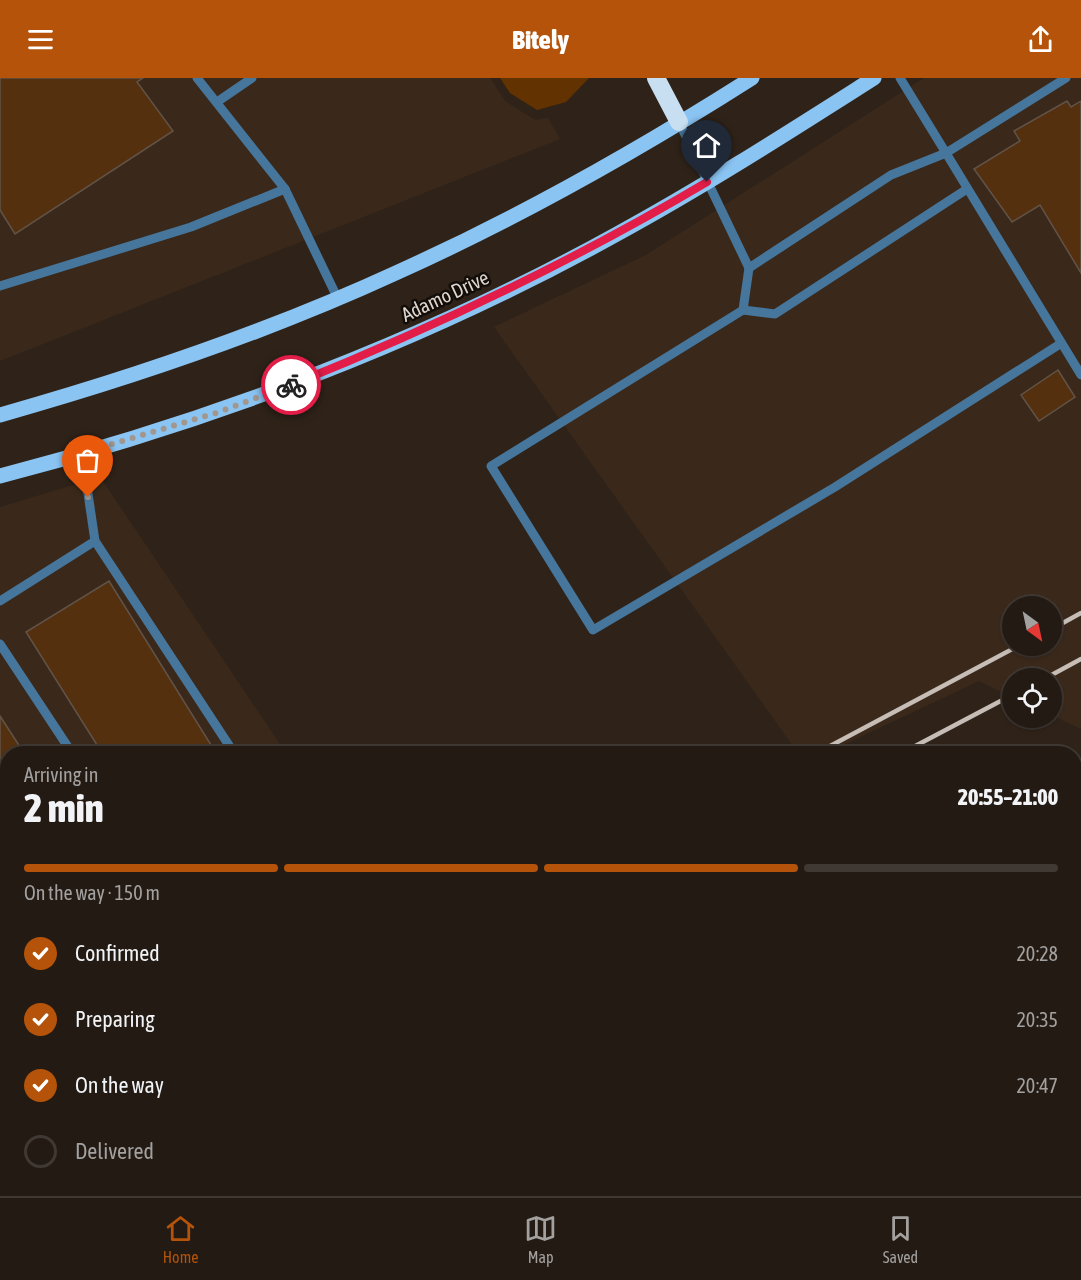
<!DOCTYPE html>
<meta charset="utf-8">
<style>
body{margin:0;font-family:"Asap Condensed",sans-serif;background:#2b231c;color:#f1f3f6;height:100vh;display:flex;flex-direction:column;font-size:22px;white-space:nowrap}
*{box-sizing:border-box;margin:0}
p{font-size:20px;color:#a3a1a0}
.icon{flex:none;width:33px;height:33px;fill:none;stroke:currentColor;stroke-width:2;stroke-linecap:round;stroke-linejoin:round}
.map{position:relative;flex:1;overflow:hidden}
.panel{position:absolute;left:0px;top:668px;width:1082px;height:452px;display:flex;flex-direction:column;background:#231a13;border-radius:24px 24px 0 0;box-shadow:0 2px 4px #0004,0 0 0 2px #403833}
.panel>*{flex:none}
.needle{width:39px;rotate:147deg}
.fabs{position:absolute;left:1002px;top:518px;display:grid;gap:12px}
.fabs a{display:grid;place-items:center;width:60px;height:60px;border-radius:50%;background:#231a13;box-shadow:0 2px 4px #0004,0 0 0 2px #403833;font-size:30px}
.pin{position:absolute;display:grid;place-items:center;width:51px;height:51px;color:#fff;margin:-62px -26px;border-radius:50% 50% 50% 0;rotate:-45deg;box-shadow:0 0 6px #0007}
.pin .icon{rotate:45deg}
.courier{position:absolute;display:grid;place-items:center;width:60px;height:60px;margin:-30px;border:4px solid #e11d48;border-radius:50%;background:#fff;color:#222;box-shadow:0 2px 8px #0007}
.head em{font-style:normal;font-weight:800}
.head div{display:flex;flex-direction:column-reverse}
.head{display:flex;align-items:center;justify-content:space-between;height:102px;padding:0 24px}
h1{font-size:39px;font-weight:800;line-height:45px}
.bar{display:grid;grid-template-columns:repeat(4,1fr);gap:9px 6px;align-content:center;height:72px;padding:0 24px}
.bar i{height:8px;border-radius:4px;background:#403833}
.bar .on{background:#b45309}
.bar p{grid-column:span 4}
ol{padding:0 24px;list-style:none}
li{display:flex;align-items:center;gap:18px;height:66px}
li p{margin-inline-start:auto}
li .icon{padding:6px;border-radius:50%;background:#b45309;color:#fff;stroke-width:4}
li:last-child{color:#a3a1a0}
li i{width:33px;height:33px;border:3px solid #403833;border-radius:50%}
header{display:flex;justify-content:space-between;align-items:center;height:78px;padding:0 24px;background:#b45309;color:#fff;font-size:27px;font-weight:800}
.tabs{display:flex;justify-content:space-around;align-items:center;height:84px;border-top:2px solid #403833;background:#231a13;font-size:16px;color:#a3a1a0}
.tabs a{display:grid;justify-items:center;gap:3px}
.tabs .on{color:#b45309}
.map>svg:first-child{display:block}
.built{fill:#3a291b;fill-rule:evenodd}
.green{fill:#623200}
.water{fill:#945107}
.building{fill:#54300e;stroke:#615348;stroke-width:1.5}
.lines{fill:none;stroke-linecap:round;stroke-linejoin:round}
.lane{stroke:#46769c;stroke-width:9}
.primary{stroke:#8ac4f3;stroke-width:15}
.highway{stroke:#c8def1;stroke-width:18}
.rail{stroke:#c7bdb7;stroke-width:4.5}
.done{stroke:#a1978f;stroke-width:6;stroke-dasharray:0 10.8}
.route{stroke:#e11d48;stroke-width:8}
.labels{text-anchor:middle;stroke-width:5;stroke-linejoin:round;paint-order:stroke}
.street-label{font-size:20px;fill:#ded5cf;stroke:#130d09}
</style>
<header><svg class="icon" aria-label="menu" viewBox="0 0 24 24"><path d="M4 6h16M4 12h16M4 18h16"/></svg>Bitely<svg class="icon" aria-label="share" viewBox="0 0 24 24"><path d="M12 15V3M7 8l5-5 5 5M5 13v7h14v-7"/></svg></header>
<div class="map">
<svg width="1081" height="1118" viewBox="0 0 1081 1118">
<rect width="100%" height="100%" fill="#2f2319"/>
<g class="built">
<polygon points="0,0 490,0 505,23 535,42 548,40 560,61 0,283"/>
<path d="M924,0H1081V651L1052,637V600H1012V619L979,603L826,675H798L494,249L646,177ZM1012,528H1052V567H1012Z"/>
<polygon points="100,399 286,675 8,675 8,856 0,861 0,429"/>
<polygon points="1080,947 1081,1118 608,1118 626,1112 1074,1112 1074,949"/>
<polygon points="7,1001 8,1112 404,1112 419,1118 0,1118 0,1006"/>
<polygon points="545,1112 572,1112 577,1118 550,1118"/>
</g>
<polygon class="green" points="500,0 589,0 566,24 537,32 510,15"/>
<g class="water">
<polygon points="7,856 7,1001 0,1006 0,861"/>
<polygon points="427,1112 533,1112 538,1118 436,1118"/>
</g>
<g class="building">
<polygon points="0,0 143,0 137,4 173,53 15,156 0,132"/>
<polygon points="1067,23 1071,29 1081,23 1081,195 1040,127 1012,144 974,91 1020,63 1014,53"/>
<polygon points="1058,292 1075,319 1039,343 1021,317"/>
<polygon points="109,503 216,675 102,675 26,554"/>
<polygon points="0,638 24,675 8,675 8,807 0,812"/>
<polygon points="1081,1098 1081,1118 1057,1118 1055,1112 1074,1112 1074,1100"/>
<polygon points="978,1112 991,1112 993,1118 956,1118"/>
</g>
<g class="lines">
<g class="lane">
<polyline points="197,0 285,111"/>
<polyline points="900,0 946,75 1066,0"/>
<polyline points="217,24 252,0"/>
<polyline points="679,44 749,190 891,97 946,75 1081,297"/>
<polyline points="749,190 743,232 491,388 593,552 835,409 1060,266"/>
<polyline points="0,208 191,149 285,111 337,219"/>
<polyline points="743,232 775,236 967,111"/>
<polyline points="82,375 95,463 234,675"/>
<polyline points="0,523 95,463"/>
<polyline points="0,566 72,675"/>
<polyline points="1074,1063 1081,1061"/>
<polyline points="896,1118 917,1112"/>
</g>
<g class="primary">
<path d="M0,337C135,299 270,253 398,194C520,139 639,72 752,0"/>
<path d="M0,398C215,342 422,264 617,156C705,108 789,54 874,0"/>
</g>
<polyline class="highway" points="656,0 679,44"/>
<g class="rail">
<polyline points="1052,551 1081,535"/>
<polyline points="1046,600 1081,581"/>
<polyline points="817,675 1020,567"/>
<polyline points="902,675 1012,617"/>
<polyline points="0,1114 8,1110"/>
<polyline points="56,1118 68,1112"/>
</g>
</g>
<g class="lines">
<polyline class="done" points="88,419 82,375 216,335 291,307"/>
<path class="route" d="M291,307C435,249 574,183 707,104"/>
</g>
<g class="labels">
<g class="street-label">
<text transform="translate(445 218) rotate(-25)" y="7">Adamo Drive</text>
</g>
</g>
</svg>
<div class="fabs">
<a><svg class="needle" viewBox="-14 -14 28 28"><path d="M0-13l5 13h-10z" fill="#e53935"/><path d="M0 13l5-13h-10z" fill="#a3a1a0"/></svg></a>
<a><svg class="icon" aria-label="locate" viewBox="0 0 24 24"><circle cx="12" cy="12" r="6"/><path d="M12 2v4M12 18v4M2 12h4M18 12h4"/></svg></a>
</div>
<div class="pin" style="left:88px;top:419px;background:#ea580c"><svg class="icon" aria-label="bag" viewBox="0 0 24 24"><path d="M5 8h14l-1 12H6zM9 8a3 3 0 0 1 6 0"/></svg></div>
<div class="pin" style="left:707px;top:104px;background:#1f2937"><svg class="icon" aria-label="home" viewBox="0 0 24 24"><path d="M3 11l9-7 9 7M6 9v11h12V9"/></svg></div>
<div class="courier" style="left:291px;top:307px"><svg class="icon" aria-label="bike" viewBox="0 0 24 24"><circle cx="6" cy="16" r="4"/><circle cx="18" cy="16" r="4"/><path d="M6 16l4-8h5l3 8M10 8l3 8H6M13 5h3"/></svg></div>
<section class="panel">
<div class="head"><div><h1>2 min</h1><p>Arriving in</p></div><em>20:55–21:00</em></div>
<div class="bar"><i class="on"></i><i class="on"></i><i class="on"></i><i></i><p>On the way · 150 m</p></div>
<ol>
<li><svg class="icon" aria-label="check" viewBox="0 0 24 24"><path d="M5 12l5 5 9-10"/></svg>Confirmed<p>20:28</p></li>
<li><svg class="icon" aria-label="check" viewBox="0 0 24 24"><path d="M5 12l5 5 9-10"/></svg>Preparing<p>20:35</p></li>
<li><svg class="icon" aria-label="check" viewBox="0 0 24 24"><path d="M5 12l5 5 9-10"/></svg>On the way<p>20:47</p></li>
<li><i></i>Delivered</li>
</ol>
</section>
</div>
<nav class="tabs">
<a class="on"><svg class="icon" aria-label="home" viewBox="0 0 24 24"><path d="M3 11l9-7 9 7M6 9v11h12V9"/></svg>Home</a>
<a><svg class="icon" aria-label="map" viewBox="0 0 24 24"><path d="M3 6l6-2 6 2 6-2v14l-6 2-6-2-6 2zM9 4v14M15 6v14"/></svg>Map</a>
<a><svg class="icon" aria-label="saved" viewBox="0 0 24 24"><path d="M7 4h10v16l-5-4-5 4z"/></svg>Saved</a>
</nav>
